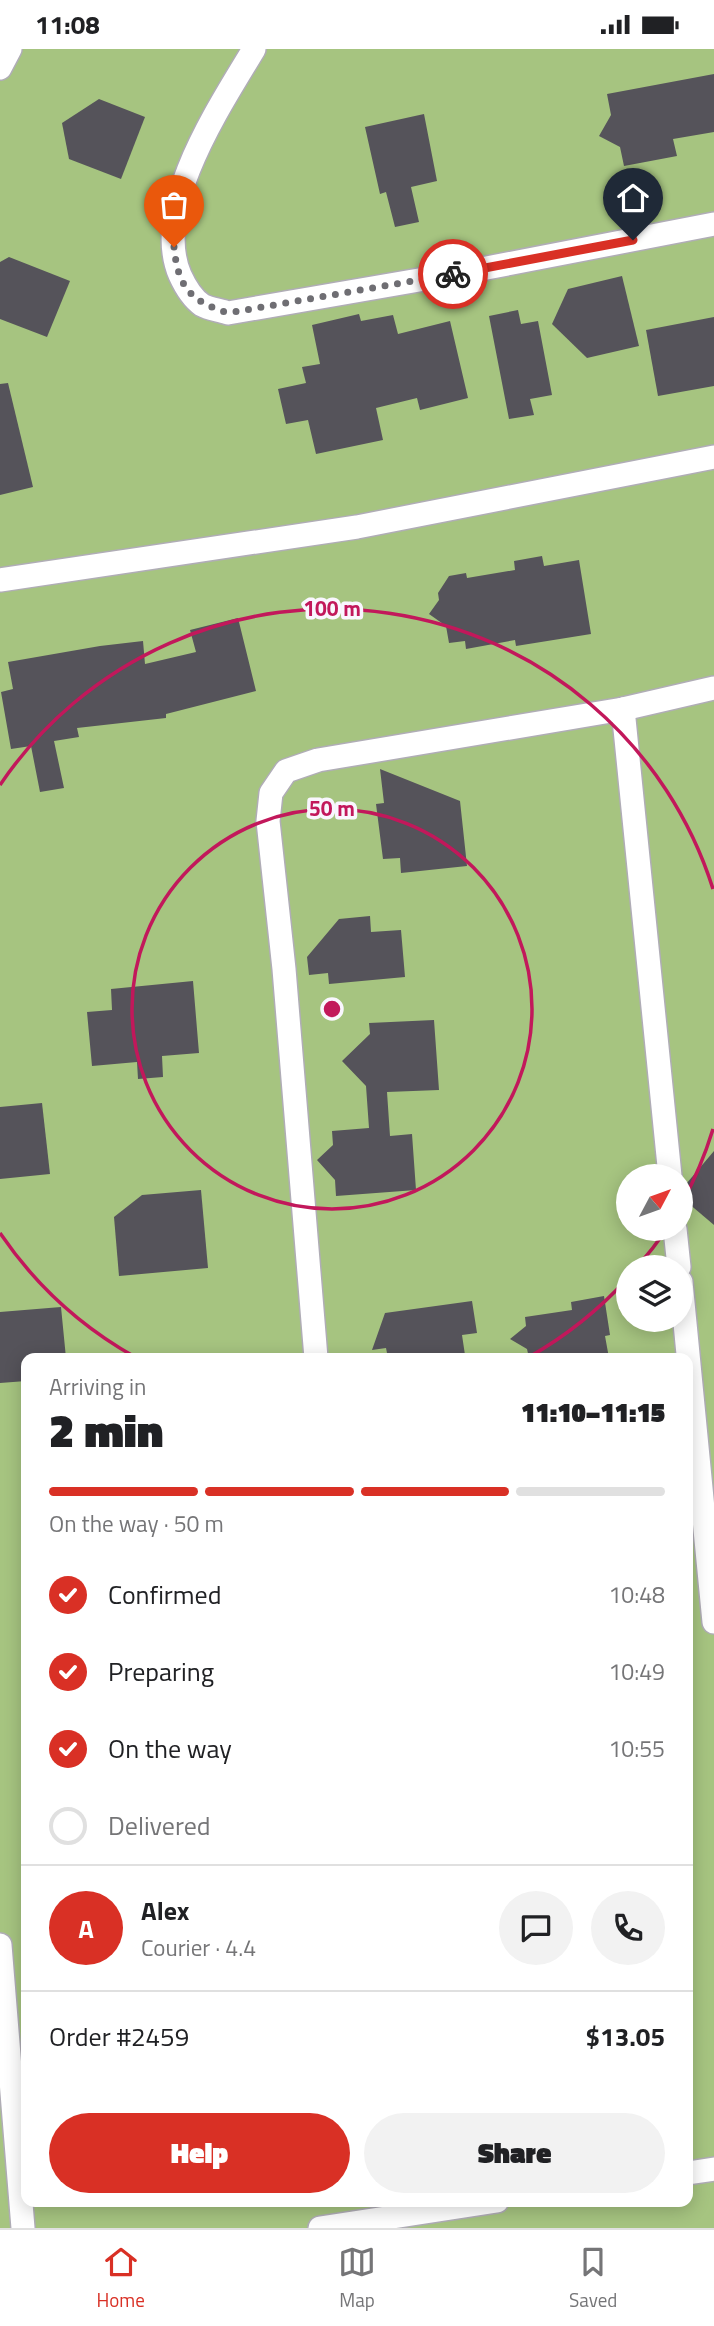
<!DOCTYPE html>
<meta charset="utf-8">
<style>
body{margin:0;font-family:"Titillium Web",sans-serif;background:#f2f2f2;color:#202124;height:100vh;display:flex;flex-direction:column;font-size:26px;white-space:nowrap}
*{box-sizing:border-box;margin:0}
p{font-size:23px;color:#757577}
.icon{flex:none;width:38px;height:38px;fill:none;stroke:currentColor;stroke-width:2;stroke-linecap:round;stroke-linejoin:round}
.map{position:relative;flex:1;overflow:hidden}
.panel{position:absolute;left:21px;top:1304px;width:672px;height:854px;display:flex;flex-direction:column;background:#fff;border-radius:14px;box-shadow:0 4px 18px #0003}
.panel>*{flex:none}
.needle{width:46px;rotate:49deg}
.controls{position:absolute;left:616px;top:1115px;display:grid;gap:14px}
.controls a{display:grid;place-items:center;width:77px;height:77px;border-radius:50%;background:#fff;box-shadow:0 4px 18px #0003;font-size:35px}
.pin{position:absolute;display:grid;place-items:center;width:60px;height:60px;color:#fff;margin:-72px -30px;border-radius:50% 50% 50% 0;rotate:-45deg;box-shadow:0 0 7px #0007}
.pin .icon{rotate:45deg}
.courier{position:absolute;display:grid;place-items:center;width:70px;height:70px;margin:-35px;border:5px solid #d93025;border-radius:50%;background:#fff;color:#222;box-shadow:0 2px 9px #0007}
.headline em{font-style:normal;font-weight:800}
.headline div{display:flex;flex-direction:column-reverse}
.headline{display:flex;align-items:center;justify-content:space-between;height:119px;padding:0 28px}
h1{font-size:46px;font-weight:800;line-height:52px}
.bar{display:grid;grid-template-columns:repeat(4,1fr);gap:10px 7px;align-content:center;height:84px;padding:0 28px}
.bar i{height:9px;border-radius:5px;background:#e0e0e0}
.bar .selected{background:#d93025}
.bar p{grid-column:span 4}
.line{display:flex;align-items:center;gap:18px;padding:0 28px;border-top:2px solid #e0e0e0}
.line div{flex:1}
.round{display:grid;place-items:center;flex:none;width:74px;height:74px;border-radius:37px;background:#f2f2f2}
ol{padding:0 28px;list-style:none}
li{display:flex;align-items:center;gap:21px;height:77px}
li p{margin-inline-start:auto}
li .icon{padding:7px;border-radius:50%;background:#d93025;color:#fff;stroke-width:4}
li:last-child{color:#757577}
li i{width:38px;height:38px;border:4px solid #e0e0e0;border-radius:50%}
.primary-button{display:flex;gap:14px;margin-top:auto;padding:14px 28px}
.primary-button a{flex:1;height:80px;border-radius:42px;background:#d93025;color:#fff;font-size:28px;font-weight:800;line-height:80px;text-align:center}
.primary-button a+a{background:#f2f2f2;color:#202124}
.status{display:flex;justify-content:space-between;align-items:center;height:49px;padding:0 35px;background:#fff;direction:ltr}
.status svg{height:19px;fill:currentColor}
.tabs{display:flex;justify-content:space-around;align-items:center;height:98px;border-top:2px solid #e0e0e0;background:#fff;font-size:19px;color:#757577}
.tabs a{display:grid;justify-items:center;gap:4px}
.tabs .selected{color:#d93025}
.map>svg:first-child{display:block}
.green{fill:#a6c480;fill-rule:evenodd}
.building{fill:#55535a}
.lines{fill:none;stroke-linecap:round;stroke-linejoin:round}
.street-casing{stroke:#b0adb6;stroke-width:26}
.street{stroke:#fff;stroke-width:23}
.done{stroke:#6f6e73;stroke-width:7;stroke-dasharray:0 12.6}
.route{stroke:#d93025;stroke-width:9}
.ring{fill:none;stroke:#c2185b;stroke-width:3.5}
.centre{fill:#c2185b;stroke:#f9f7fe;stroke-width:3.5}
.ring-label{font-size:21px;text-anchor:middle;font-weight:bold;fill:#c2185b;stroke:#f9f7fe;stroke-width:7;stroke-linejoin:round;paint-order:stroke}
</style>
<div class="status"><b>11:08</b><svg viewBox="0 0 49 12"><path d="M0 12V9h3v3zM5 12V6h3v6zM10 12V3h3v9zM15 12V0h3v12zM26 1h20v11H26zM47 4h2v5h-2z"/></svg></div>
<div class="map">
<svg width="714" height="2179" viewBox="0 0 714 2179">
<rect width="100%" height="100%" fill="#ece9f2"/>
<path class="green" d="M0,0H714V2179H0ZM628,1127H681V1180H628ZM628,1218H681V1270H628ZM26,1309H688V2152H26Z"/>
<g class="building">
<polygon points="714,25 714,83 673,90 677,107 624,117 620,98 599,87 611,66 607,45"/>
<polygon points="99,50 145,68 121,130 69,110 62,74"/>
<polygon points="424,65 437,132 411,138 419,173 395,178 386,143 380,145 365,78"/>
<polygon points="9,208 70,232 47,288 0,270 0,213"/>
<polygon points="622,227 639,297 587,309 552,275 568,240"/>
<polygon points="518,261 521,275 538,272 552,346 530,350 534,366 509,370 489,267"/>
<polygon points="359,265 361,272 393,266 398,285 450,272 468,349 420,361 417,349 376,359 383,391 316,405 308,371 286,375 278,340 306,334 302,318 320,315 312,276"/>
<polygon points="714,268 714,337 658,347 646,281"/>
<polygon points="8,334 33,438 0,446 0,335"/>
<polygon points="542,507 544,517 579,511 591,585 516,597 515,591 466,600 465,592 449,594 446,577 429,565 439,551 438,544 449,527 466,524 467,529 515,521 514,512"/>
<polygon points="238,569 256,642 166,665 166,669 77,679 79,688 54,692 64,739 40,743 31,697 11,700 1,643 13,640 8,613 100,597 143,592 145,615 196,603 190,581"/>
<polygon points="380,720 460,752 467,817 401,824 400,809 383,810 376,755 384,754"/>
<polygon points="370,867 371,883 401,881 405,928 329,935 328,924 309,926 307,908 339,870"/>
<polygon points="193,932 199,1004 162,1007 163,1028 138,1030 137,1013 92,1017 87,963 112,961 111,940"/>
<polygon points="434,971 439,1041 387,1043 390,1087 412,1085 416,1141 336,1147 335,1131 317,1111 333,1096 332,1082 369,1079 366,1037 342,1012 370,985 369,974"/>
<polygon points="42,1054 50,1125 0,1130 0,1058"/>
<polygon points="714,1102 714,1176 681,1148 681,1141"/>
<polygon points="201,1141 208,1219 119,1227 114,1168 142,1146"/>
<polygon points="604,1247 610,1286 605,1287 609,1309 529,1309 527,1300 510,1290 526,1277 525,1268 572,1261 571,1253"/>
<polygon points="472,1252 477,1284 462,1286 465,1306 448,1309 388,1309 386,1299 372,1301 385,1264"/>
<polygon points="61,1258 66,1309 26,1309 26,1332 0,1334 0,1263"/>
</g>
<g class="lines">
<defs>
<g id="street">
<path d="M254,0C220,57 151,159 180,226C185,237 192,249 202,256C209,260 220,261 228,264L471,222L714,175"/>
<polyline points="0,19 10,0"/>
<polyline points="0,531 357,478 714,408"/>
<polyline points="623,660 670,1127"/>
<polyline points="675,1180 679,1218"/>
<polyline points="681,1233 714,1573"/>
<polyline points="316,1309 284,920 268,772 271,744 286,722 318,711 623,660 714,639"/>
<polyline points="0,1896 23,2179"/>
<polyline points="688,2124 714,2120"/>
<polyline points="320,2179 497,2152"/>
</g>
</defs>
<use href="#street" class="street-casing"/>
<use href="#street" class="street"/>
</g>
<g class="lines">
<path class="done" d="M174,198C178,239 191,252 228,264L453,225"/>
<polyline class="route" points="453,225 633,191"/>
</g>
<g class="ring">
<circle cx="332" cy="960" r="200"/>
<path d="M713 1080A400 400 0 0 1 682 1154M666 1181A400 400 0 0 1 638 1217M627 1230A400 400 0 0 1 529 1308M135 1308A400 400 0 0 1 0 1184M0 736A400 400 0 0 1 713 840"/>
</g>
<circle cx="332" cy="960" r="10" class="centre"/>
<g class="ring-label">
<text x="332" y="567">100 m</text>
<text x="332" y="767">50 m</text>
</g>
</svg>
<div class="controls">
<a><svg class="needle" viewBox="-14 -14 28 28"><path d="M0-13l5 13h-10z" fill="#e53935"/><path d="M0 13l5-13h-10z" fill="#757577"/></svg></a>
<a><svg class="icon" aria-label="layers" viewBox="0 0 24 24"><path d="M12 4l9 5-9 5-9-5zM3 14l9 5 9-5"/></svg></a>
</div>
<div class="pin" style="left:174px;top:198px;background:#ea580c"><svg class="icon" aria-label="bag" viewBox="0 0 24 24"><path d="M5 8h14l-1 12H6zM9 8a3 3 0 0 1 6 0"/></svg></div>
<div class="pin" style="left:633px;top:191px;background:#1f2937"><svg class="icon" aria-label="home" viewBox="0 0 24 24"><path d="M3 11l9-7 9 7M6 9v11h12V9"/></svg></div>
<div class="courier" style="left:453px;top:225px"><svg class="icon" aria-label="bike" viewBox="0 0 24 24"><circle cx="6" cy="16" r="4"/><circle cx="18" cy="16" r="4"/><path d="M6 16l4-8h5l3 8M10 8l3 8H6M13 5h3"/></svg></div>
<section class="panel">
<div class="headline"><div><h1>2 min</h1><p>Arriving in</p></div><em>11:10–11:15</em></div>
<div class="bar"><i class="selected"></i><i class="selected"></i><i class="selected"></i><i></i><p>On the way · 50 m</p></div>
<ol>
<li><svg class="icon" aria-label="check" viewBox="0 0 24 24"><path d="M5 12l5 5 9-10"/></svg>Confirmed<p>10:48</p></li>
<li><svg class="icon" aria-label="check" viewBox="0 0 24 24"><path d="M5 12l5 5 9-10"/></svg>Preparing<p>10:49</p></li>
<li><svg class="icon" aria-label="check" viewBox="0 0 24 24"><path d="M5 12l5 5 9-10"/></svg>On the way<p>10:55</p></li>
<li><i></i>Delivered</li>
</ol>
<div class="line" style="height:126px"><b class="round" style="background:#d93025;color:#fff">A</b><div><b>Alex</b><p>Courier · 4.4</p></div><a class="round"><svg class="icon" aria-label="chat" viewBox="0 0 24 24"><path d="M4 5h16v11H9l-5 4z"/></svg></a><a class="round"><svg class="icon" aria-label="phone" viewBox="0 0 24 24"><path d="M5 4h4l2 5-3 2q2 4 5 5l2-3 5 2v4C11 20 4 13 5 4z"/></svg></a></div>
<div class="line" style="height:91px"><div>Order #2459</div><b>$13.05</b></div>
<div class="primary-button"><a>Help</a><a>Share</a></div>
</section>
</div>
<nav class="tabs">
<a class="selected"><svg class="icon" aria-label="home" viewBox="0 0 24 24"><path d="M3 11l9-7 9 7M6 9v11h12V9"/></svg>Home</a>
<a><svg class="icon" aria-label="map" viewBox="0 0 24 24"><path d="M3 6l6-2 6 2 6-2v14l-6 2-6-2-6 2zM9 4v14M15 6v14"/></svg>Map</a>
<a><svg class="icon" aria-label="saved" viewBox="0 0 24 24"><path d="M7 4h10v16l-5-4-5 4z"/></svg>Saved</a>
</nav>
